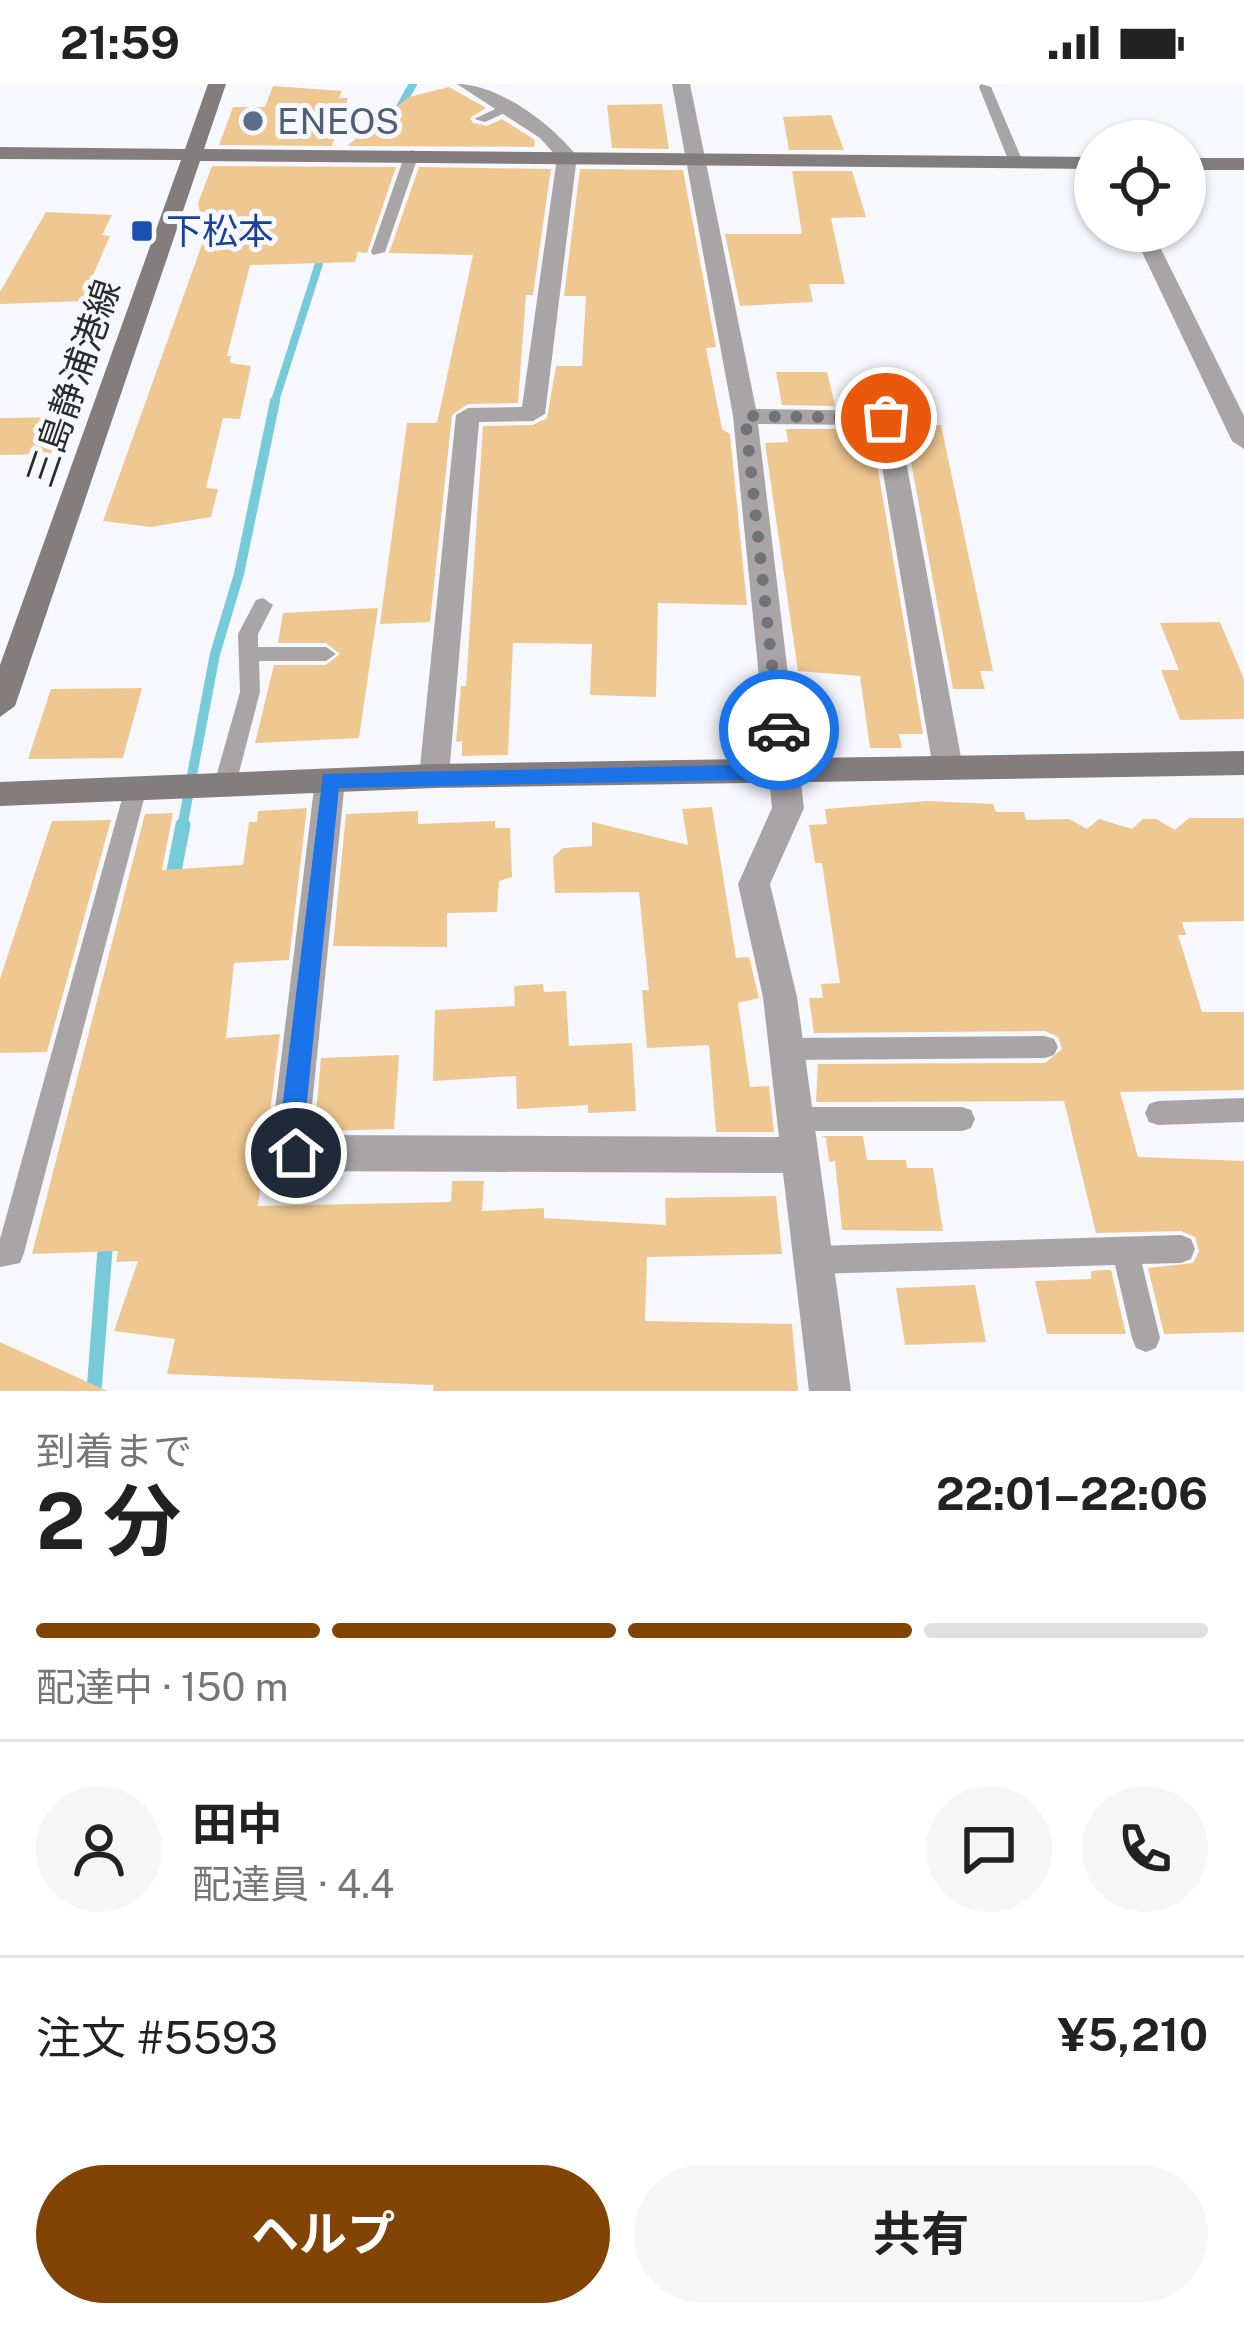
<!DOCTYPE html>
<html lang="ja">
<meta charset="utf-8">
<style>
body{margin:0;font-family:"Public Sans","Noto Sans JP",sans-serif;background:#f6f6f6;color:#222;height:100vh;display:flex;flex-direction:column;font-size:45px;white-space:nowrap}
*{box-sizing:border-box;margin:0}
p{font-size:39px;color:#767676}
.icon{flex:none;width:66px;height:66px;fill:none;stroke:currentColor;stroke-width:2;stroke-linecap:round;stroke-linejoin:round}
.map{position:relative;height:1307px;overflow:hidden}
.details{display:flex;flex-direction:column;background:#fff;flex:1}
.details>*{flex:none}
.buttons{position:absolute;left:1074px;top:36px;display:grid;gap:24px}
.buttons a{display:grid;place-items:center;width:132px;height:132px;border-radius:50%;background:#fff;box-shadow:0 3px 9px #0004;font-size:60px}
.pin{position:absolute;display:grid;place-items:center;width:102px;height:102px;color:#fff;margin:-51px;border:6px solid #fff;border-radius:50%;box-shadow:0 3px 12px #0007}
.courier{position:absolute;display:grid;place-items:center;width:120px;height:120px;margin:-60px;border:9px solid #1a73e8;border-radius:50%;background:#fff;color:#222;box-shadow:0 3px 15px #0007}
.head em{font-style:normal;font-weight:700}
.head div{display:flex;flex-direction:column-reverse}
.head{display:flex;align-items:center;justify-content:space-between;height:204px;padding:0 36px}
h1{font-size:78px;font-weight:700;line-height:90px}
.bar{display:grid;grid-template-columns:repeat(4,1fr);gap:18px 12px;align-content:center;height:144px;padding:0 36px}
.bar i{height:15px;border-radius:9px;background:#e0e0e0}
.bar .selected{background:#824404}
.bar p{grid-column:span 4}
.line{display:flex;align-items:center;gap:30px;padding:0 36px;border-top:3px solid #e0e0e0}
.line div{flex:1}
.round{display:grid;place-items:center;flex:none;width:126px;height:126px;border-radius:63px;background:#f6f6f6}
.cta{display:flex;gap:24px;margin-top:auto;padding:24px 36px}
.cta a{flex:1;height:138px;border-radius:72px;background:#824404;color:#fff;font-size:48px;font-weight:700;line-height:138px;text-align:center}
.cta a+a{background:#f6f6f6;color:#222}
.status{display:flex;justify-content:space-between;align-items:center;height:84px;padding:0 60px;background:#fff;direction:ltr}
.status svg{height:33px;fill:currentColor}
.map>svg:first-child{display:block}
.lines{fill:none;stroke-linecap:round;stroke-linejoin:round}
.stream-far2{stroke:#76cad9;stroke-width:8}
.stream-far1{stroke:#76cad9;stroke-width:10}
.stream{stroke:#76cad9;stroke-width:15}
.building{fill:#efc891}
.lane{fill:#a9a5a6;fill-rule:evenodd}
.street{fill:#a9a5a6;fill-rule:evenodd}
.secondary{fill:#837d7e;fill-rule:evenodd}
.route{fill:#1a73e8}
.done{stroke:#727377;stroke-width:12;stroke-dasharray:0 21.6}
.service-dot{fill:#5c6f8a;stroke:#f6f8fe;stroke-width:4.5}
.transit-dot{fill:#1a4fb4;stroke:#f6f8fe;stroke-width:4.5}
.labels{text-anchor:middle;stroke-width:10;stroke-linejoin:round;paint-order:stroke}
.far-service-label{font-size:36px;fill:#4e5e75;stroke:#f6f8fe;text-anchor:start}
.far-transit-label{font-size:36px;fill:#164399;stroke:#f6f8fe;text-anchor:start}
.far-street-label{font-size:36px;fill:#2b2c2f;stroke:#f6f8fe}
</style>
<div class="status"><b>21:59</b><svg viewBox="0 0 49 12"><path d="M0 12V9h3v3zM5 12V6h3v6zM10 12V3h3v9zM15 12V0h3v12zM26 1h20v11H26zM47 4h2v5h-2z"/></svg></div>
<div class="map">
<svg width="1244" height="1307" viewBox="0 0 1244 1307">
<rect width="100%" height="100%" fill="#f6f8fe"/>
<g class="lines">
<g class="stream-far2">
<polyline points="394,34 413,0"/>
<polyline points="274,320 324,164"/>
</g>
<polyline class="stream-far1" points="182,744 215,570 239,490 275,317"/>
<g class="stream">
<polyline points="172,797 183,741"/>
<polyline points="94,1307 106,1153"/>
</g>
</g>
<g class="building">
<polygon points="273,2 342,7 339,14 348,14 332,62 219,61 233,23 265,23"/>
<polygon points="449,3 486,24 470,34 473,39 487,42 502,35 535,56 534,63 347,62 409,13"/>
<polygon points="662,20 669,65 612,64 607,21"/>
<polygon points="831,31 844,66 789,66 783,33"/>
<polygon points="212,82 396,83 367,169 358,168 355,178 250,181 227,272 231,272 230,279 251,282 240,335 223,334 206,404 218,405 211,433 151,443 103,437 201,163 210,128 200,128 198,119"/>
<polygon points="419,83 551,85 533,211 526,211 518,319 468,320 452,331 430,538 380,540 407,339 437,339 473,171 389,169"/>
<polygon points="580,85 683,86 716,263 706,264 722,345 730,350 747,521 658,519 656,613 590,611 592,560 513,559 508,671 462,672 462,657 456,658 461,602 466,602 483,342 533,341 547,334 556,282 582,282 586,212 564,212"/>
<polygon points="792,87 852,87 866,133 831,134 845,200 809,200 813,218 740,222 725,150 802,150"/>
<polygon points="46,128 112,131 102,151 110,152 82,217 0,220 0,208"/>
<polygon points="776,288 827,288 835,322 782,321"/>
<polygon points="65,333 51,370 0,371 0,334"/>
<polygon points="904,340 941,341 993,587 980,587 985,605 953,605"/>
<polygon points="786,345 871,345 923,650 899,650 902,664 870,664 860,592 798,587 765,359 788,358"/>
<polygon points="378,524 359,654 255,659 274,581 326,581 340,570 326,559 278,559 283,529"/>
<polygon points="1220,538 1244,595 1244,635 1180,636 1161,586 1179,586 1160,539"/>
<polygon points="142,604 123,674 28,675 51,605"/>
<polygon points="927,717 993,720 996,728 1024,728 1026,736 1069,735 1087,745 1099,735 1132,745 1143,735 1156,735 1175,746 1189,734 1244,734 1244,837 1182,838 1186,851 1178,851 1202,928 1244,928 1244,1006 1120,1008 1138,1073 1244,1077 1244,1248 1164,1250 1148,1184 1193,1179 1199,1167 1195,1153 1181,1147 1096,1149 1064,1017 816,1018 818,980 1045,979 1062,965 1058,953 1045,947 814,949 809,914 823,914 821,900 840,899 822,779 815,779 809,741 827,740 825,725"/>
<polygon points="712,723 736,874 749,873 759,914 738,919 750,1003 769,1002 774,1048 716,1048 709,961 647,964 642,906 649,906 639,808 555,809 553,773 563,764 592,762 592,738 688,761 682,725"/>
<polygon points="307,724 289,876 234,879 226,954 280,950 258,1122 451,1118 452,1097 484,1097 482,1127 544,1124 544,1134 666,1141 665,1114 776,1112 782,1170 647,1173 645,1237 792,1240 798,1307 433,1307 434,1301 167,1290 175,1255 114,1247 138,1177 116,1178 118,1167 32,1170 145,730 173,729 162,786 243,781 249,738 257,738 258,727"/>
<polygon points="418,727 418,740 495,737 495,744 510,744 512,793 499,797 497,828 447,829 447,863 333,862 346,730"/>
<polygon points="111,736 47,968 0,969 0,895 52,737"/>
<polygon points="543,900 544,908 566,907 569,962 632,959 636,1027 588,1029 588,1021 517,1025 516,992 433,997 435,926 515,922 514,902"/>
<polygon points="399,971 394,1045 324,1047 315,1040 321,974"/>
<polygon points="821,1052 863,1052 867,1076 906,1076 907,1084 933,1084 943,1147 842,1146 835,1077 829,1078 826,1054"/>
<polygon points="1104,1186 1111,1186 1126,1250 1047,1250 1035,1197 1091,1195 1091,1187"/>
<polygon points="975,1201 986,1258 905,1261 896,1204"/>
<polygon points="0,1258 107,1307 0,1307"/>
</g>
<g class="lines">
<g class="lane">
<polygon points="981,0 991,3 1023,78 1021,81 1009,78 979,3"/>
<polygon points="502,22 513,25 485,38 474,35"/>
<polygon points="412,66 419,70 385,168 373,171 371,168 405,70"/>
<polygon points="263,514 273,521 258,550 258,563 326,563 336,570 326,577 259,577 260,608 236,700 233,706 217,706 214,700 240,608 238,550 256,516"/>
<polygon points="136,695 144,698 147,704 24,1169 20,1179 0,1183 0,1155 125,704 128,698"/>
<polygon points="1045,952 1054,955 1058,963 1054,971 1045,974 787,976 778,973 774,965 778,957 787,954"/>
<polygon points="1244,1014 1244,1038 1158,1041 1149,1038 1145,1029 1149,1020 1158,1017"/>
<polygon points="798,1023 962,1023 971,1026 975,1035 971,1044 962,1047 798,1047 789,1044 785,1035 789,1026"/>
<polygon points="1181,1151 1191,1155 1195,1165 1191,1175 1181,1179 1142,1180 1160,1254 1156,1264 1146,1268 1136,1264 1132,1254 1115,1181 815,1190 805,1186 801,1176 805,1166 815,1162"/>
</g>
<g class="street">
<path d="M457,0C499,0 551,40 577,72L545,330L533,337L479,338L449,692L445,701H423L419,692L456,331L468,324L522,323L557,73L540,54Z"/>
<polygon points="672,0 690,0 756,325 886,327 898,334 963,684 959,692 937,692 933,684 875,341 758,340 804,724 770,800 797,913 851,1307 809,1307 783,1089 296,1087 283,1082 271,1058 315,696 319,687 341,687 345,696 309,1051 779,1053 763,913 738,800 772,724 733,332"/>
<polygon points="1132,147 1152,147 1244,332 1244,365 1232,357"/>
</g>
<g class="secondary">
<polygon points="208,0 226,0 204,65 1095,73 1095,85 200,77 15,622 0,633 0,581 181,76 0,75 0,63 185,65"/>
<rect x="1185" y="74" width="59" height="12"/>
<polygon points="1244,667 1244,691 434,704 0,722 0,698 434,680"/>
</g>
</g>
<polygon class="route" points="779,639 789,646 794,688 784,695 339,704 303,1056 309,1069 296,1080 288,1077 278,1058 323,690 773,680 769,646"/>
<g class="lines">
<polyline class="done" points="779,646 745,332 886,334"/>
</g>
<circle class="service-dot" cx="253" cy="37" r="12"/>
<rect class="transit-dot" x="130" y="135" width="24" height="24" rx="6"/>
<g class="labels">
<g class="far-service-label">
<text x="277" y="50">ENEOS</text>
</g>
<g class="far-transit-label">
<text x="166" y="160">下松本</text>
</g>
<g class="far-street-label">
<text transform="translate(73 299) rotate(-71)" y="13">三島静浦港線</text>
</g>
</g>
</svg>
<div class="buttons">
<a><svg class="icon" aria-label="locate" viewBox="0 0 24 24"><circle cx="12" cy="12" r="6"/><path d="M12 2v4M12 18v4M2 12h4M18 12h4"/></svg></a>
</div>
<div class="pin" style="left:886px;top:334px;background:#ea580c"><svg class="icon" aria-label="bag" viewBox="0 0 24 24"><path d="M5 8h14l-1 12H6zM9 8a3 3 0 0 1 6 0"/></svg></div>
<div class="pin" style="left:296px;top:1069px;background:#1f2937"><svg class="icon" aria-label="home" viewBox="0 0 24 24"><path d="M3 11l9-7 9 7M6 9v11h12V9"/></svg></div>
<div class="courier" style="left:779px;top:646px"><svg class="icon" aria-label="car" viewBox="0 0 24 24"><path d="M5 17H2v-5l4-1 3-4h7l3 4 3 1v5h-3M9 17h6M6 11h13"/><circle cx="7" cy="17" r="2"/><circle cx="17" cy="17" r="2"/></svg></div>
</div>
<section class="details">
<div class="head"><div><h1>2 分</h1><p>到着まで</p></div><em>22:01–22:06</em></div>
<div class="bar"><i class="selected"></i><i class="selected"></i><i class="selected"></i><i></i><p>配達中 · 150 m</p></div>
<div class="line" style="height:216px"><a class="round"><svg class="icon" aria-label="person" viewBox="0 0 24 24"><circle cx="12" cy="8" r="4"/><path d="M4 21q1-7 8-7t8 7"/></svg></a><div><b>田中</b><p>配達員 · 4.4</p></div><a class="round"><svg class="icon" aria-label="chat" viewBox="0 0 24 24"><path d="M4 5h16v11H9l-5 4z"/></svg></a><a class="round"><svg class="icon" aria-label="phone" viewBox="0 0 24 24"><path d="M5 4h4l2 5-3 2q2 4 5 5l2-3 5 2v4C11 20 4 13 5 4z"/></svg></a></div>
<div class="line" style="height:156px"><div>注文 #5593</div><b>¥5,210</b></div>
<div class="cta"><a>ヘルプ</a><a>共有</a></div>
</section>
